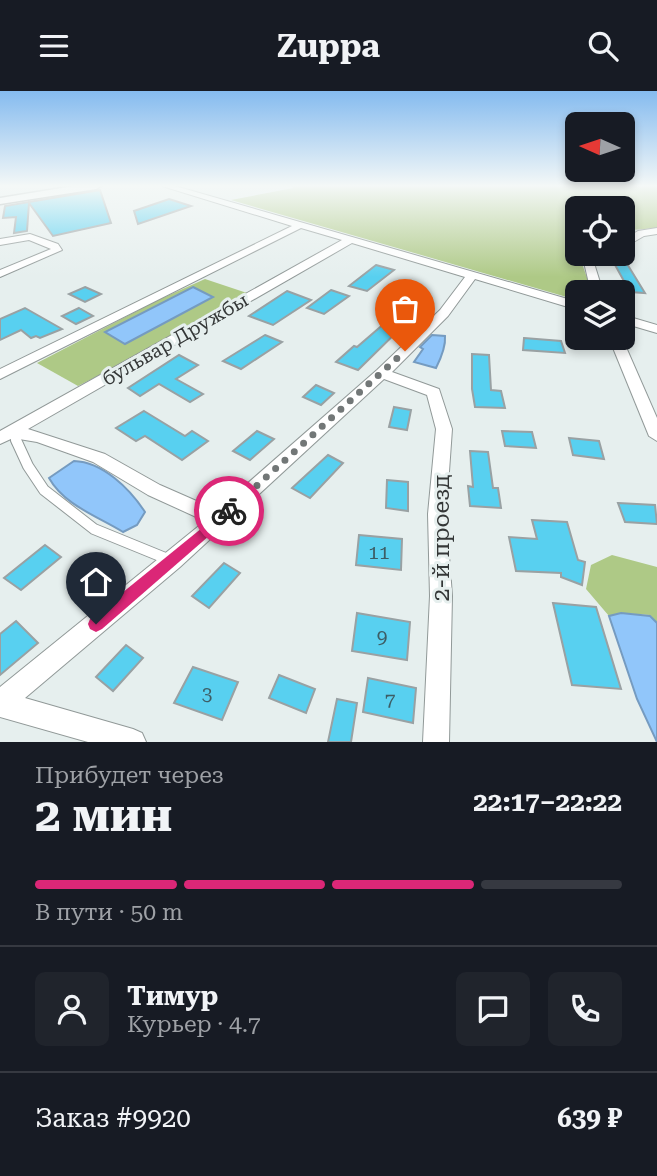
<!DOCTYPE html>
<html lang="ru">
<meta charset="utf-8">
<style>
body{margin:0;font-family:"Roboto Serif",serif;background:#20242c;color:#f1f3f6;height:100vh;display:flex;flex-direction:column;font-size:26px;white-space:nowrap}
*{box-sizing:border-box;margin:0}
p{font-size:23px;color:#9ea1a6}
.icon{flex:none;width:38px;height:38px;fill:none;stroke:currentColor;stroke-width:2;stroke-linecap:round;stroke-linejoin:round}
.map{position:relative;height:651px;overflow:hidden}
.panel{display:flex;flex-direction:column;background:#171b24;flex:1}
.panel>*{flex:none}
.needle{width:46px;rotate:273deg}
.buttons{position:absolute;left:565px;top:21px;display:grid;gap:14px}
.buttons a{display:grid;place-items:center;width:70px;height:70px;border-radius:10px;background:#171b24;box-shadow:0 4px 10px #0003;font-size:35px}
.pin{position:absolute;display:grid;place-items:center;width:60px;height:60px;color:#fff;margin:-72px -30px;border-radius:50% 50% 50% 0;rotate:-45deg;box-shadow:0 0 7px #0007}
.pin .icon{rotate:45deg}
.courier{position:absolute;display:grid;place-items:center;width:70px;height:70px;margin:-35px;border:5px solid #db2777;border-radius:50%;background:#fff;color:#222;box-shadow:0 2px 9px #0007}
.head em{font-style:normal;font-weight:700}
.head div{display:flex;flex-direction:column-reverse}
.head{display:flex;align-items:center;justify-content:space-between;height:119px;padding:0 35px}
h1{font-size:46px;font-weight:700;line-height:52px}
.bar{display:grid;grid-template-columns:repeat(4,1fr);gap:10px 7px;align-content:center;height:84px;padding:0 35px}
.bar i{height:9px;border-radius:5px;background:#363941}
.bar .selected{background:#db2777}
.bar p{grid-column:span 4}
.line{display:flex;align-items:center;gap:18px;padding:0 35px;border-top:2px solid #363941}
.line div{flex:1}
.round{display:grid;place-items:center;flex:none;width:74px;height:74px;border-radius:10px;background:#20242c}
header{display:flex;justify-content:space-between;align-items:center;height:91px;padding:0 35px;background:#171b24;font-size:32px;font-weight:700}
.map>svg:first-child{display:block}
.green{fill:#aec986}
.water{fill:#91c6fa;stroke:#759bc0;stroke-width:2}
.building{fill:#58d0f0;stroke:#99a1a3;stroke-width:2}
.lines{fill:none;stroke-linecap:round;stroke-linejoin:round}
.service-far1-casing{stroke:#919998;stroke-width:10}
.service-casing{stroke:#919998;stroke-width:12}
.minor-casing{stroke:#919998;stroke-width:2}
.tertiary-casing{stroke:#919998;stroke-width:3}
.service-far1{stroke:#fff;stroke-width:7}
.service{stroke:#fff;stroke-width:10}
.minor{fill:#fff;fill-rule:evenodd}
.tertiary{fill:#fff;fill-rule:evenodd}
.route{fill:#db2777}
.done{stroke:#727777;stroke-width:7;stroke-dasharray:0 12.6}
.labels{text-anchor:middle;stroke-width:6;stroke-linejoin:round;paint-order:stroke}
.street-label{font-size:19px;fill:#343737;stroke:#e6efee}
.near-number-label{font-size:19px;fill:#3d5d65}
.near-street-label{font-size:23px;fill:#343737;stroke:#e6efee}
</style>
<header><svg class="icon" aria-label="menu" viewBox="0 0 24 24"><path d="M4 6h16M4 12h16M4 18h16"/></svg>Zuppa<svg class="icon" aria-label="search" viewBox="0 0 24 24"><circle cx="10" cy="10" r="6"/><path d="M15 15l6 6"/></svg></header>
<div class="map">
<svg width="657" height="651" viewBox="0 0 657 651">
<rect width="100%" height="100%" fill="#e6efee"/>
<g class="green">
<polygon points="292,95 657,95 657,137 632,139 623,146 623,117 578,117 578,163 583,163 579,164 592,201 578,201 577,209 231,109 293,97"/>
<polygon points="205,188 247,202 137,265 78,295 37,272 158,209"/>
<polygon points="612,464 657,476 657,532 650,524 621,522 609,525 586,498 591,474"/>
</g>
<g class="water">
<polygon points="193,196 213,206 125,253 105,241"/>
<path d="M432,244L445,245C446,256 441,267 436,277L414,271L423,258L420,256Z"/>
<path d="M74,370C103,371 130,398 145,421L137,434L123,441C97,425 64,414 49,387Z"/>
<polygon points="621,522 650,525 657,532 657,651 637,608 609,525"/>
</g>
<g class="building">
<polygon points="100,99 111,132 53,145 29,112 27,140 14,142 16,126 3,127 5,115"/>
<polygon points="169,108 191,115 138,133 134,120"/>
<polygon points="609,163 621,163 645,202 630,201"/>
<polygon points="376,174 394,179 367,200 349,195"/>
<polygon points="85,196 101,203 85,211 69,203"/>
<polygon points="331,199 349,205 324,223 307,217"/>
<polygon points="287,200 311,209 273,234 249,225"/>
<polygon points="25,217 62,238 40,247 36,245 31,247 21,239 0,249 0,228"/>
<polygon points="79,217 93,225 76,233 62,225"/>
<polygon points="401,218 416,222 358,279 336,271 354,255 357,256"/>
<polygon points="265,244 282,251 241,278 223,270"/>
<polygon points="524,247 561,250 565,262 523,259"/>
<polygon points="472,263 489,264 491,299 501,300 505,317 475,316 472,298"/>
<polygon points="179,264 198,274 176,288 203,303 190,311 159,293 140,305 128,297"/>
<polygon points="316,294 334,302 321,314 303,306"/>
<polygon points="394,316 411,319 407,339 389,336"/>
<polygon points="144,320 185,345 192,340 208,350 182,369 145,345 136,350 116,337"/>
<polygon points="257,340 274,348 250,369 233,360"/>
<polygon points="502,340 532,341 536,357 505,355"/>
<polygon points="569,347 599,350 604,368 573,364"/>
<polygon points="470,360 488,361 493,397 498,397 501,417 470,415 468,395 473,396"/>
<polygon points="328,364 343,372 310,407 292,397"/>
<polygon points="387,389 408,391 408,420 386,417"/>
<polygon points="618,412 655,414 657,433 625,431"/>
<polygon points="532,429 567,431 578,469 585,471 582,494 561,486 561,482 516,480 509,446 537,448"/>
<polygon points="359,444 402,448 401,479 356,474"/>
<polygon points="45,454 61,466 21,499 4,487"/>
<polygon points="224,472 240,482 209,517 192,505"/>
<polygon points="553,512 596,516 621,598 572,594"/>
<polygon points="357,522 410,531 407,569 352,560"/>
<polygon points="16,530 38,552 0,584 0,543"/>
<polygon points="126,554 143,567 113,600 96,586"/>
<polygon points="193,576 238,591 222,629 174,612"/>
<polygon points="279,584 315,598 306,622 269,607"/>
<polygon points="368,587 416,597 413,632 363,621"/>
<polygon points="337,608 357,612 351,651 328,651"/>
</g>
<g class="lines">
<defs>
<polyline id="service-far1" points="12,341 16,351"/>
<polyline id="service" points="16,349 28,375 44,399 94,438 170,469"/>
<g id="minor">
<path d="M162,95H175L578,211V219L475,188L448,225L392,281L439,298L452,338L446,423L452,505L449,651H423L430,505L428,423L436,338L427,304L384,288L180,476L25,607L133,638L142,642L146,651H88L0,626V596L205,430L148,404L93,371L37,351L13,347L0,353V340L342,149L301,137L0,288V278L292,135ZM352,152L465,186L440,219L377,279L217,419L160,394L105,363L28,338Z"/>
<polygon points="657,137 657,143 644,145 623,157 623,149 638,140"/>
<polygon points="30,143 58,153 62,159 0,186 0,179 51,158 29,149 0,154 0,148"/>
<polygon points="589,163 602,163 593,169 603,201 591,201 583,167"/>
<polygon points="623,224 657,234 657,242 623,232"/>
<polygon points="609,247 622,247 657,327 657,350 649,345"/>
</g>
<polygon id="tertiary" points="74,95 101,95 96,98 0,113 0,107"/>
</defs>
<use href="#service-far1" class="service-far1-casing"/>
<use href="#service" class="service-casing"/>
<use href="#minor" class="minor-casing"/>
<use href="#tertiary" class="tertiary-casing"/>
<use href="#service-far1" class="service-far1"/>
<use href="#service" class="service"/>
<use href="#minor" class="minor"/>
<use href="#tertiary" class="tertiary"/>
</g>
<linearGradient id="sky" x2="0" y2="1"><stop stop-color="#85bbef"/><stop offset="0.51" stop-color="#f4f8f7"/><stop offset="1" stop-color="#f4f8f7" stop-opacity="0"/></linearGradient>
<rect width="657" height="186" fill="url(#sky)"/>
<polygon class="route" points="229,415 233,417 233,424 102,538 96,541 90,538 88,533 90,528"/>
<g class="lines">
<polyline class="done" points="229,420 405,260"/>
</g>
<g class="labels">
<g class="street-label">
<text transform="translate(175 248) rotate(-30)" y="7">бульвар Дружбы</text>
</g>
<g class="near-number-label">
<text x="379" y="468">11</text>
<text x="382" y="552">9</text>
<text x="207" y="609">3</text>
<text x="390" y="616">7</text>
</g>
<g class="near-street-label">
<text transform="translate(441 447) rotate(-90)" y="8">2-й проезд</text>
</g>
</g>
</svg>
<div class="buttons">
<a><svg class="needle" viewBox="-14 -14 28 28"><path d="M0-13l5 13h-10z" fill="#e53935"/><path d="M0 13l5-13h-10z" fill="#9ea1a6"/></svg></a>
<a><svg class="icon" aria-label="locate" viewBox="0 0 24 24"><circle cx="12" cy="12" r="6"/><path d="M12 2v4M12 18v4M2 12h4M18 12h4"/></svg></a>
<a><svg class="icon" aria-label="layers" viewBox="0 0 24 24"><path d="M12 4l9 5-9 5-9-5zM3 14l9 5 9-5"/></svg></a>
</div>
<div class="pin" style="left:405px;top:260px;background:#ea580c"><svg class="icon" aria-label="bag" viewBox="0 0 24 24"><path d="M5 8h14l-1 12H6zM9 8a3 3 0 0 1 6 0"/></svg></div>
<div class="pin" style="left:96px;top:533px;background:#1f2937"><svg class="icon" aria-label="home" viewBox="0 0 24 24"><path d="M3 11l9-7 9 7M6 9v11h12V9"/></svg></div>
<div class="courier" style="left:229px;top:420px"><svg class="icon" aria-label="bike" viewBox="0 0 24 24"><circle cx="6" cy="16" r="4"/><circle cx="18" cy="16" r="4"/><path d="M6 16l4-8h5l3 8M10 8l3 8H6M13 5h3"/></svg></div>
</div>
<section class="panel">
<div class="head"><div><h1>2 мин</h1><p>Прибудет через</p></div><em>22:17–22:22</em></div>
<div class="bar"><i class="selected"></i><i class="selected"></i><i class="selected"></i><i></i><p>В пути · 50 m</p></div>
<div class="line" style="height:126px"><a class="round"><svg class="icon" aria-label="person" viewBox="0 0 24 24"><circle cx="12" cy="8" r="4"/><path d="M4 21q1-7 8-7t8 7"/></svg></a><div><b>Тимур</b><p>Курьер · 4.7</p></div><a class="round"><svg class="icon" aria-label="chat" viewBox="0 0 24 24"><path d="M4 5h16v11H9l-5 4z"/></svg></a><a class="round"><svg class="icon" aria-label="phone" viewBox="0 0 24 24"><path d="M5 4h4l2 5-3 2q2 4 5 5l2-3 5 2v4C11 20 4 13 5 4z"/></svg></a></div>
<div class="line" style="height:91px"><div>Заказ #9920</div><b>639 ₽</b></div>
</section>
